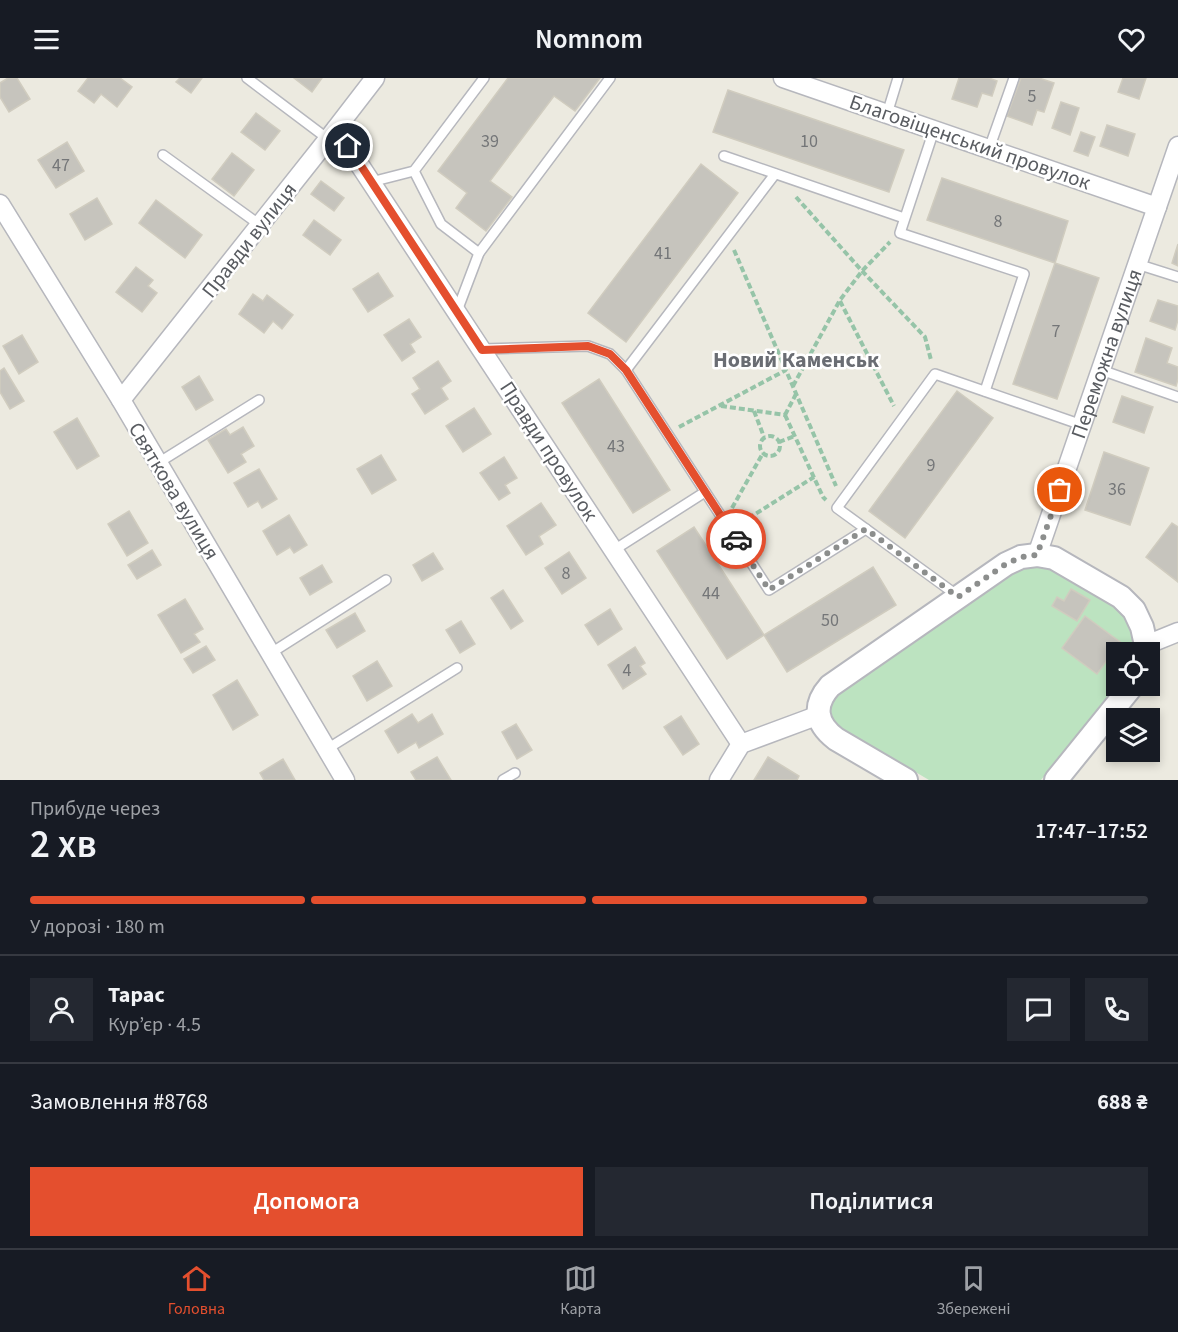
<!DOCTYPE html>
<html lang="uk">
<meta charset="utf-8">
<style>
body{margin:0;font-family:"Source Sans 3",sans-serif;background:#242831;color:#f1f3f6;height:100vh;display:flex;flex-direction:column;font-size:22px;white-space:nowrap}
*{box-sizing:border-box;margin:0}
p{font-size:20px;color:#9ea1a6}
.icon{flex:none;width:33px;height:33px;fill:none;stroke:currentColor;stroke-width:2;stroke-linecap:round;stroke-linejoin:round}
.map{position:relative;height:702px;overflow:hidden}
.panel{display:flex;flex-direction:column;background:#171b24;flex:1}
.panel>*{flex:none}
.fabs{position:absolute;left:1106px;top:564px;display:grid;gap:12px}
.fabs a{display:grid;place-items:center;width:54px;height:54px;border-radius:0px;background:#171b24;box-shadow:0 3px 9px #0003;font-size:30px}
.pin{position:absolute;display:grid;place-items:center;width:51px;height:51px;color:#fff;margin:-26px;border:3px solid #fff;border-radius:50%;box-shadow:0 2px 6px #0007}
.courier{position:absolute;display:grid;place-items:center;width:60px;height:60px;margin:-30px;border:4px solid #e44f2e;border-radius:50%;background:#fff;color:#222;box-shadow:0 2px 8px #0007}
.overview em{font-style:normal;font-weight:600}
.overview div{display:flex;flex-direction:column-reverse}
.overview{display:flex;align-items:center;justify-content:space-between;height:102px;padding:0 30px}
h1{font-size:39px;font-weight:600;line-height:45px}
.bar{display:grid;grid-template-columns:repeat(4,1fr);gap:9px 6px;align-content:center;height:72px;padding:0 30px}
.bar i{height:8px;border-radius:4px;background:#363941}
.bar .selected{background:#e44f2e}
.bar p{grid-column:span 4}
.line{display:flex;align-items:center;gap:15px;padding:0 30px;border-top:2px solid #363941}
.line div{flex:1}
.round{display:grid;place-items:center;flex:none;width:63px;height:63px;border-radius:0px;background:#242831}
.primary-button{display:flex;gap:12px;margin-top:auto;padding:12px 30px}
.primary-button a{flex:1;height:69px;border-radius:0px;background:#e44f2e;color:#fff;font-size:24px;font-weight:600;line-height:69px;text-align:center}
.primary-button a+a{background:#242831;color:#f1f3f6}
header{display:flex;justify-content:space-between;align-items:center;height:78px;padding:0 30px;background:#171b24;font-size:27px;font-weight:600}
.tabs{display:flex;justify-content:space-around;align-items:center;height:84px;border-top:2px solid #363941;background:#171b24;font-size:16px;color:#9ea1a6}
.tabs a{display:grid;justify-items:center;gap:3px}
.tabs .selected{color:#e44f2e}
.map>svg:first-child{display:block}
.green{fill:#bce3c0}
.building{fill:#c6c4bd;stroke:#d0ccbf;stroke-width:1.5}
.lines{fill:none;stroke-linecap:round;stroke-linejoin:round}
.service-casing{stroke:#b6b7bd;stroke-width:12}
.minor-casing{stroke:#b6b7bd;stroke-width:21}
.tertiary-casing{stroke:#b6b7bd;stroke-width:26}
.path{stroke:#96c4a8;stroke-width:4;stroke-dasharray:6 3;stroke-linecap:butt}
.service{stroke:#fff;stroke-width:9}
.minor{stroke:#fff;stroke-width:18}
.tertiary{stroke:#fff;stroke-width:22}
.done{stroke:#8c8e8d;stroke-width:6;stroke-dasharray:0 10.8}
.route{stroke:#e44f2e;stroke-width:8}
.labels{text-anchor:middle;stroke-width:5;stroke-linejoin:round;paint-order:stroke}
.number-label{font-size:18px;fill:#747678}
.street-label{font-size:21px;fill:#595c61;stroke:#fff}
.neighbourhood-label{font-size:22px;font-weight:bold;fill:#6a6d73;stroke:#fff}
</style>
<header><svg class="icon" aria-label="menu" viewBox="0 0 24 24"><path d="M4 6h16M4 12h16M4 18h16"/></svg>Nomnom<svg class="icon" aria-label="heart" viewBox="0 0 24 24"><path d="M12 20l-8-8c-3-5 5-10 8-4 3-6 11-1 8 4z"/></svg></header>
<div class="map">
<svg width="1178" height="702" viewBox="0 0 1178 702">
<rect width="100%" height="100%" fill="#eceae0"/>
<path class="green" d="M1037,488L1050,491L1114,528L1124,539L1131,553L1134,568L1133,574H1116V608H1117L1041,702H929L836,647C828,636 829,627 838,617L1012,496L1024,490Z"/>
<g class="building">
<polygon points="8,0 17,0 30,21 9,34 0,19 0,5"/>
<polygon points="88,0 120,0 132,9 117,29 101,16 94,25 78,13"/>
<polygon points="180,0 202,0 191,15 176,4"/>
<polygon points="294,0 322,0 312,14"/>
<polygon points="508,0 600,0 575,33 554,18 490,103 512,119 486,153 456,130 467,115 438,93"/>
<polygon points="959,0 989,0 997,3 992,18 982,15 977,29 952,21"/>
<polygon points="1021,0 1039,0 1054,5 1044,34 1037,32 1032,47 1007,38"/>
<polygon points="1123,0 1146,0 1139,21 1118,14"/>
<polygon points="728,12 904,72 889,114 713,54"/>
<polygon points="1061,24 1079,30 1070,57 1052,50"/>
<polygon points="256,35 280,53 265,72 241,54"/>
<polygon points="1107,47 1135,56 1128,78 1100,68"/>
<polygon points="1081,54 1095,59 1088,78 1074,73"/>
<polygon points="67,64 84,93 56,110 38,82"/>
<polygon points="232,75 254,92 234,118 212,101"/>
<polygon points="701,86 738,115 626,264 588,235"/>
<polygon points="942,100 1068,143 1055,185 927,142"/>
<polygon points="321,103 344,120 334,133 311,116"/>
<polygon points="97,120 112,146 85,162 70,136"/>
<polygon points="156,122 202,157 185,180 139,145"/>
<polygon points="314,142 341,162 330,177 303,157"/>
<polygon points="1178,166 1178,188 1172,185"/>
<polygon points="1055,185 1099,200 1057,321 1013,306"/>
<polygon points="136,189 153,202 148,208 157,215 142,234 116,214"/>
<polygon points="378,195 393,218 368,234 353,211"/>
<polygon points="253,216 263,223 267,217 293,237 282,251 273,243 264,255 239,236"/>
<polygon points="1158,222 1178,228 1178,242 1175,252 1150,243"/>
<polygon points="409,241 421,259 410,266 415,274 402,283 384,257"/>
<polygon points="22,257 38,284 19,296 3,268"/>
<polygon points="1146,260 1172,270 1167,285 1178,289 1178,301 1176,308 1135,294"/>
<polygon points="438,283 451,303 441,310 448,321 425,336 412,316 420,311 413,300"/>
<polygon points="4,290 24,323 10,331 0,314 0,293"/>
<polygon points="199,298 213,322 196,332 182,309"/>
<polygon points="599,301 670,412 633,435 562,325"/>
<polygon points="957,313 993,340 905,460 869,433"/>
<polygon points="1122,318 1153,329 1144,355 1113,344"/>
<polygon points="474,330 491,356 463,374 446,348"/>
<polygon points="77,340 99,378 77,391 54,354"/>
<polygon points="243,349 254,368 241,376 246,384 228,395 208,362 226,351 230,357"/>
<polygon points="1104,374 1149,390 1130,447 1085,432"/>
<polygon points="381,377 396,402 372,416 357,391"/>
<polygon points="504,379 517,400 505,407 510,415 499,422 480,395"/>
<polygon points="259,391 277,421 262,430 258,423 248,429 234,405"/>
<polygon points="541,425 556,447 539,458 543,466 526,477 507,448"/>
<polygon points="129,433 148,465 127,478 108,446"/>
<polygon points="289,437 307,467 294,475 290,469 277,477 263,453"/>
<polygon points="1172,445 1178,449 1178,504 1146,479"/>
<polygon points="694,449 764,557 727,581 657,473"/>
<polygon points="152,472 161,487 137,501 128,487"/>
<polygon points="569,474 586,500 562,516 545,490"/>
<polygon points="433,475 443,491 422,503 413,487"/>
<polygon points="322,487 332,504 310,517 300,500"/>
<polygon points="873,489 896,527 787,594 764,557"/>
<polygon points="1071,511 1090,522 1077,543 1052,528 1057,519 1064,523"/>
<polygon points="503,512 523,543 511,551 491,520"/>
<polygon points="185,521 203,551 194,556 200,564 181,575 158,537"/>
<polygon points="610,531 622,551 598,567 585,547"/>
<polygon points="355,535 365,553 337,570 326,552"/>
<polygon points="1085,538 1120,564 1097,596 1062,570"/>
<polygon points="461,543 475,566 460,575 446,552"/>
<polygon points="206,568 215,582 193,595 184,581"/>
<polygon points="635,569 645,585 640,588 646,596 623,611 608,587"/>
<polygon points="377,583 392,608 367,623 353,598"/>
<polygon points="237,602 258,637 233,652 213,617"/>
<polygon points="412,636 418,645 432,636 443,656 419,670 416,664 398,675 385,653"/>
<polygon points="681,638 699,666 683,677 664,649"/>
<polygon points="516,646 532,672 517,681 502,654"/>
<polygon points="437,679 451,702 416,702 411,694"/>
<polygon points="768,679 799,698 797,702 754,702"/>
<polygon points="283,681 295,702 264,702 260,695"/>
</g>
<g class="lines">
<defs>
<g id="service">
<polyline points="247,0 328,61"/>
<polyline points="887,36 898,0"/>
<polyline points="934,52 900,155 1024,196 985,313"/>
<polyline points="989,71 1014,0"/>
<polyline points="163,77 260,147"/>
<polyline points="724,78 904,140"/>
<polyline points="414,93 441,146 479,175"/>
<polyline points="371,104 414,93 484,0"/>
<polyline points="1137,186 1178,199"/>
<polyline points="457,233 479,175 610,0"/>
<polyline points="482,271 588,268 610,276 626,292 769,512 866,451"/>
<polyline points="626,292 775,96"/>
<polyline points="1101,292 1178,319"/>
<polyline points="158,385 259,322"/>
<polyline points="614,472 705,414"/>
<polyline points="958,518 837,430 935,296 1082,347"/>
<polyline points="271,575 386,502"/>
<polyline points="327,671 457,590"/>
<polyline points="503,702 515,695"/>
</g>
<g id="minor">
<polyline points="783,0 1157,129"/>
<polyline points="336,51 741,666"/>
<polyline points="0,126 121,322 345,702"/>
<polyline points="121,322 328,61 375,0"/>
<path id="s1" d="M1037,477L1178,68"/>
<polyline points="1146,567 1178,554"/>
<polyline points="719,702 741,666 819,637"/>
</g>
<g id="tertiary">
<path d="M906,702L836,661C815,645 813,627 830,608L1006,486L1021,479L1037,477L1054,480L1121,519L1134,532L1142,549L1146,567L1145,574"/>
<polyline points="1056,702 1132,608"/>
</g>
</defs>
<use href="#service" class="service-casing"/>
<use href="#minor" class="minor-casing"/>
<use href="#tertiary" class="tertiary-casing"/>
<g class="path">
<polyline points="796,119 862,193 925,259 931,282"/>
<polyline points="734,172 836,408"/>
<polyline points="840,223 894,328"/>
<polyline points="793,308 840,222 862,193 890,164"/>
<polyline points="721,328 785,337"/>
<polyline points="754,333 764,359"/>
<polyline points="785,337 823,419 826,422"/>
<polyline points="785,337 796,316"/>
<polyline points="679,349 786,292"/>
<circle cx="770" cy="368" r="10"/>
<polyline points="779,364 795,358"/>
<polyline points="732,430 763,375"/>
<polyline points="741,445 814,399"/>
</g>
<use href="#service" class="service"/>
<use href="#minor" class="minor"/>
<use href="#tertiary" class="tertiary"/>
</g>
<g class="lines">
<polyline class="done" points="736,461 769,512 866,451 958,519 1006,486 1021,479 1037,477 1060,412"/>
<polyline class="route" points="348,68 482,272 588,268 610,276 626,292 736,461"/>
</g>
<g class="labels">
<g class="number-label">
<text x="1032" y="24">5</text>
<text x="490" y="69">39</text>
<text x="809" y="69">10</text>
<text x="61" y="93">47</text>
<text x="998" y="149">8</text>
<text x="663" y="181">41</text>
<text x="1056" y="259">7</text>
<text x="616" y="374">43</text>
<text x="931" y="393">9</text>
<text x="1117" y="417">36</text>
<text x="566" y="501">8</text>
<text x="711" y="521">44</text>
<text x="830" y="548">50</text>
<text x="627" y="598">4</text>
</g>
<g class="street-label">
<text transform="translate(970 64) rotate(19)" y="7">Благовіщенський провулок</text>
<text transform="translate(249 162) rotate(-52)" y="7">Правди вулиця</text>
<text dy="7" stroke="none"><textPath href="#s1" startOffset="213">Переможна вулиця</textPath></text>
<text transform="translate(549 373) rotate(57)" y="7">Правди провулок</text>
<text transform="translate(174 413) rotate(59)" y="7">Святкова вулиця</text>
</g>
<g class="neighbourhood-label">
<text x="796" y="289">Новий Каменськ</text>
</g>
</g>
</svg>
<div class="fabs">
<a><svg class="icon" aria-label="locate" viewBox="0 0 24 24"><circle cx="12" cy="12" r="6"/><path d="M12 2v4M12 18v4M2 12h4M18 12h4"/></svg></a>
<a><svg class="icon" aria-label="layers" viewBox="0 0 24 24"><path d="M12 4l9 5-9 5-9-5zM3 14l9 5 9-5"/></svg></a>
</div>
<div class="pin" style="left:1060px;top:412px;background:#ea580c"><svg class="icon" aria-label="bag" viewBox="0 0 24 24"><path d="M5 8h14l-1 12H6zM9 8a3 3 0 0 1 6 0"/></svg></div>
<div class="pin" style="left:348px;top:68px;background:#1f2937"><svg class="icon" aria-label="home" viewBox="0 0 24 24"><path d="M3 11l9-7 9 7M6 9v11h12V9"/></svg></div>
<div class="courier" style="left:736px;top:461px"><svg class="icon" aria-label="car" viewBox="0 0 24 24"><path d="M5 17H2v-5l4-1 3-4h7l3 4 3 1v5h-3M9 17h6M6 11h13"/><circle cx="7" cy="17" r="2"/><circle cx="17" cy="17" r="2"/></svg></div>
</div>
<section class="panel">
<div class="overview"><div><h1>2 хв</h1><p>Прибуде через</p></div><em>17:47–17:52</em></div>
<div class="bar"><i class="selected"></i><i class="selected"></i><i class="selected"></i><i></i><p>У дорозі · 180 m</p></div>
<div class="line" style="height:108px"><a class="round"><svg class="icon" aria-label="person" viewBox="0 0 24 24"><circle cx="12" cy="8" r="4"/><path d="M4 21q1-7 8-7t8 7"/></svg></a><div><b>Тарас</b><p>Кур’єр · 4.5</p></div><a class="round"><svg class="icon" aria-label="chat" viewBox="0 0 24 24"><path d="M4 5h16v11H9l-5 4z"/></svg></a><a class="round"><svg class="icon" aria-label="phone" viewBox="0 0 24 24"><path d="M5 4h4l2 5-3 2q2 4 5 5l2-3 5 2v4C11 20 4 13 5 4z"/></svg></a></div>
<div class="line" style="height:78px"><div>Замовлення #8768</div><b>688 ₴</b></div>
<div class="primary-button"><a>Допомога</a><a>Поділитися</a></div>
</section>
<nav class="tabs">
<a class="selected"><svg class="icon" aria-label="home" viewBox="0 0 24 24"><path d="M3 11l9-7 9 7M6 9v11h12V9"/></svg>Головна</a>
<a><svg class="icon" aria-label="map" viewBox="0 0 24 24"><path d="M3 6l6-2 6 2 6-2v14l-6 2-6-2-6 2zM9 4v14M15 6v14"/></svg>Карта</a>
<a><svg class="icon" aria-label="saved" viewBox="0 0 24 24"><path d="M7 4h10v16l-5-4-5 4z"/></svg>Збережені</a>
</nav>
